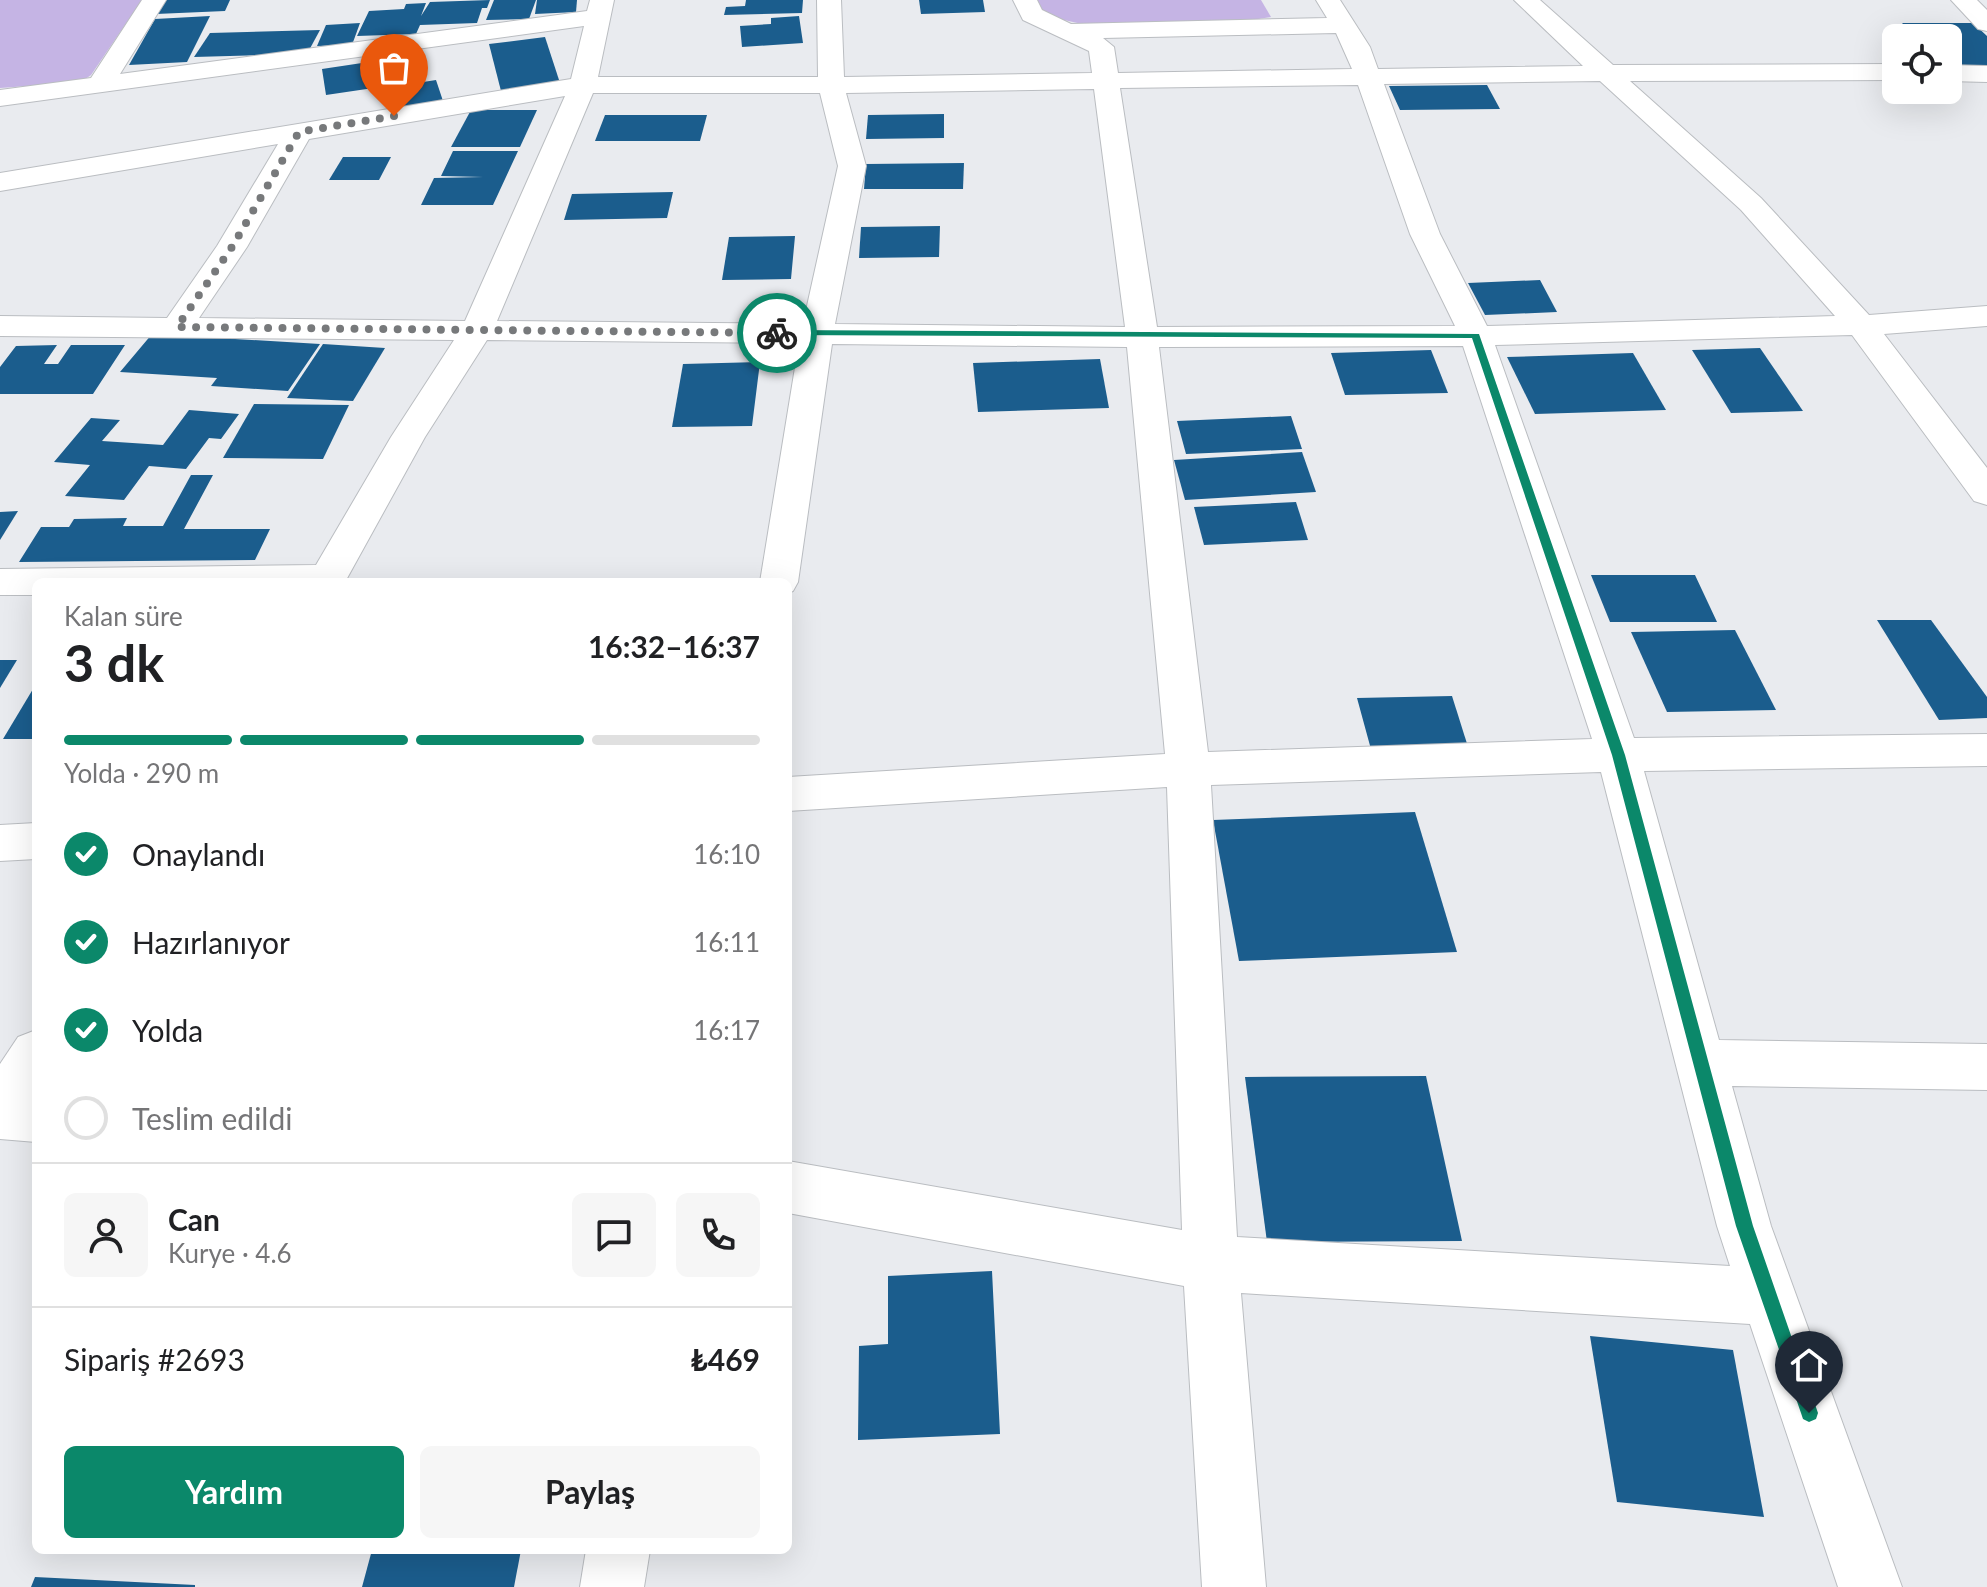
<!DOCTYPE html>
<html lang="tr">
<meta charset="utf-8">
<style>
body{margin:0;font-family:Lato,sans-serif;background:#f6f6f6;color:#202124;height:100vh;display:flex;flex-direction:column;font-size:30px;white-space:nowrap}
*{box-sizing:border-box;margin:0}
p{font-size:26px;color:#757577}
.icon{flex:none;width:44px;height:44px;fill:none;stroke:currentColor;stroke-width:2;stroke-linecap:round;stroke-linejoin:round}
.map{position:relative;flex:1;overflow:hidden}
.side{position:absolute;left:32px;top:578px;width:760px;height:976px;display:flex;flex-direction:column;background:#fff;border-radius:12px;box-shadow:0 8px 32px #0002}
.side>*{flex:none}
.buttons{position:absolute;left:1882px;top:24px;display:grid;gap:16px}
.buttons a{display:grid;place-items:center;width:80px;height:80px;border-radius:12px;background:#fff;box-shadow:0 8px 32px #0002;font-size:40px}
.pin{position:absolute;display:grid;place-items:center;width:68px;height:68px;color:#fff;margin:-82px -34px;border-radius:50% 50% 50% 0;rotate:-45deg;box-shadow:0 0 8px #0007}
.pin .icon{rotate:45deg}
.courier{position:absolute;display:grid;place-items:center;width:80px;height:80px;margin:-40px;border:6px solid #0b886a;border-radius:50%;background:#fff;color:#222;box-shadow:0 2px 10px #0007}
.headline em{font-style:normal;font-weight:700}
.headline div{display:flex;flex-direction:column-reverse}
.headline{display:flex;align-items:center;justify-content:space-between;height:136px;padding:0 32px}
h1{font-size:52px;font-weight:700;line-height:60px}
.bar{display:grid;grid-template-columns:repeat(4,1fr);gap:12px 8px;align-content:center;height:96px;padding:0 32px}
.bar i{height:10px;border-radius:6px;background:#e0e0e0}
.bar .active{background:#0b886a}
.bar p{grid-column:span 4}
.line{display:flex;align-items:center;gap:20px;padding:0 32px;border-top:2px solid #e0e0e0}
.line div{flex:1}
.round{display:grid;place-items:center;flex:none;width:84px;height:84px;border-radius:12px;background:#f6f6f6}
ol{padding:0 32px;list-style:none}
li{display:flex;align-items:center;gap:24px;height:88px}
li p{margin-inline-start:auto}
li .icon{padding:8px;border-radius:50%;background:#0b886a;color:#fff;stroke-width:4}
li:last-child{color:#757577}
li i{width:44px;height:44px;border:4px solid #e0e0e0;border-radius:50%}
.primary-button{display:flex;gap:16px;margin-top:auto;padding:16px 32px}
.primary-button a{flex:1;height:92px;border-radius:12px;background:#0b886a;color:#fff;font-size:32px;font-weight:700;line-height:92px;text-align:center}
.primary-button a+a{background:#f6f6f6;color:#202124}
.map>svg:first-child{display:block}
.green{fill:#c5b4e4}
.building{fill:#1b5d8d}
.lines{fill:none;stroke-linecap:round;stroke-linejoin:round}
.minor-casing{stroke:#babdc1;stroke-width:2}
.minor{fill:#fff;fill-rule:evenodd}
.route{fill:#0b886a}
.done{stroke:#77797b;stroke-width:8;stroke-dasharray:0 14.4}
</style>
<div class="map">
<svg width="1987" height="1587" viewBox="0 0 1987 1587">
<rect width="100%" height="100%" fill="#e9ebef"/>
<g class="green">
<polygon points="0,0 142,0 91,75 81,82 0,88"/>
<polygon points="1037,0 1261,0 1271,17 1239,22 1100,28 1046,16"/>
</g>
<g class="building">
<polygon points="164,0 230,0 225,11 156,14"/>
<polygon points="490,0 487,8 482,8 477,23 420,25 416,34 357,36 369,11 404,9 406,4 426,3 421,16 430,2"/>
<polygon points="494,0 536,0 529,19 486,20"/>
<polygon points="537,0 577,0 576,12 535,14"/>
<polygon points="746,0 803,0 802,13 724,15 726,7 745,6"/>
<polygon points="919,0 983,0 985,12 921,14"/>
<polygon points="210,16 187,62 129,65 155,19"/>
<polygon points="799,16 803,43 742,47 740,26 771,24 771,18"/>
<polygon points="360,23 352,45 317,46 326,25"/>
<polygon points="1902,23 1973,23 1987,36 1987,68 1948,68 1948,38 1917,38"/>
<polygon points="320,30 307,54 194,57 210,33"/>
<polygon points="545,37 560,83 501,91 489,44"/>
<polygon points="382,60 387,86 326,95 322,69"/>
<polygon points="436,80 444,104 391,113 385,88"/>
<polygon points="1487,85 1500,109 1400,110 1389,86"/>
<polygon points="471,110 537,110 520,147 451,147"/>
<polygon points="944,114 944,138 866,139 868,115"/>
<polygon points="605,115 707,115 700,141 595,141"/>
<polygon points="453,151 518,151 493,205 421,205 434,178 483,177 441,176"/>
<polygon points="343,157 391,157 379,180 329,180"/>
<polygon points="964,163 963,189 864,189 866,164"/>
<polygon points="673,192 667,218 564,220 572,194"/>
<polygon points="940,226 939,257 859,258 861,227"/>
<polygon points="795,236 791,279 722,280 729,237"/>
<polygon points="1540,280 1557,312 1485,315 1468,283"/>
<polygon points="152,334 320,344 288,391 211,386 217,378 120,372"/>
<polygon points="323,344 385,348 353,401 287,398"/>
<polygon points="57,345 44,364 58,364 71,345 125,345 93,394 0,394 0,367 16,346"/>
<polygon points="1760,348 1803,411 1731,413 1692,350"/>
<polygon points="1431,350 1448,393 1345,395 1331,353"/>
<polygon points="1633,353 1666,410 1535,414 1507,357"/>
<polygon points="1100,359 1109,408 978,412 973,363"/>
<polygon points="760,362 752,426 672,427 683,364"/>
<polygon points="254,404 349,405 323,459 223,458"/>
<polygon points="189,410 239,414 221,439 209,438 186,469 149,466 124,500 65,496 90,465 54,462 91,418 120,420 102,441 163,445"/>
<polygon points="1291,416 1302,449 1186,454 1177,421"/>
<polygon points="1302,452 1316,492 1185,500 1174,460"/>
<polygon points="191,475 213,475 184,529 270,529 255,560 19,562 41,527 69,527 74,519 127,518 123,526 163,526"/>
<polygon points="1296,502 1308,540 1204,545 1194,507"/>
<polygon points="18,511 0,540 0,512"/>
<polygon points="1591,575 1695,575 1717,622 1610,622"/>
<polygon points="1877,620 1931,620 1987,697 1987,718 1939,720"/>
<polygon points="1735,630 1776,710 1667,712 1631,632"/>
<polygon points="0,660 17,660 0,688"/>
<polygon points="36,684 36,739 3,739"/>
<polygon points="1452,696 1469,750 1372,753 1357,698"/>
<polygon points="1415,812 1457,952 1239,961 1213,820"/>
<polygon points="1426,1076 1462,1241 1267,1242 1245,1077"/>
<polygon points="992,1271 1000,1434 858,1440 859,1346 888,1344 888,1276"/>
<polygon points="1590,1336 1733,1350 1764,1517 1617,1502"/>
<polygon points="372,1550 521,1550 514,1587 362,1587"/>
<polygon points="35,1577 195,1585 195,1587 31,1587"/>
</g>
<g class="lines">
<defs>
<g id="minor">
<path d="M142,0H166L120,74L587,11L590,0H614L598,77H818L817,0H841L844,77L1092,73L1089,51L1023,20L1013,0H1037L1042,10L1071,24L1327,18L1316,0H1340L1370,47L1378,69L1583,66L1514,0H1540L1613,65L1896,64V80L1630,81L1761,198L1869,315L1987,306V326L1884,334L1987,468V505L1974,501L1852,335L1495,345L1634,738L1987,734V766L1644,771L1719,1040L1987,1044V1090L1732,1086L1771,1226L1902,1587H1838L1750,1324L1241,1293L1266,1587H1202L1184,1286L788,1213V1161L1182,1230L1167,787L788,811V777L1165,754L1127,347L832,344L798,582L793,591L788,593V582H760L799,343L487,340L425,437L345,582H36V595H0V569L316,565L391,437L454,340L0,336V316L167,318L217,246L278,144L0,191V173L571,79L584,26L0,106V90L91,78ZM1336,33L1352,69L1118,73L1114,47L1103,38ZM1600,81L1741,210L1835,316L1487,326L1440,234L1384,84ZM1358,85L1410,234L1455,326L1157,327L1120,88ZM1094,89L1125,327L835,324L866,166L846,93ZM593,93H820L838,166L803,324L497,321ZM565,96L465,321L199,318L247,247L309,139ZM1463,346L1592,739L1208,752L1159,347ZM1601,772L1717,1226L1730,1266L1237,1237L1211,785Z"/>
<polygon points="1951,0 1977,0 1987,10 1987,31 1978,29"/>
<polygon points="1948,65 1987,66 1987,82 1948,81"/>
<polygon points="36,823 36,859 0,861 0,825"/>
<polygon points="36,1030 36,1142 0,1139 0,1064 18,1037"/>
<polygon points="586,1550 650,1550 644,1587 580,1587"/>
</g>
</defs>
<use href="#minor" class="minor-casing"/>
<use href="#minor" class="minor"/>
</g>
<polygon class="route" points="777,330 1479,334 1625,755 1753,1226 1818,1413 1816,1419 1809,1422 1803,1419 1801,1413 1736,1226 1612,755 1472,338 773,335"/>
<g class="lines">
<polyline class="done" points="394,116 299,132 232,247 177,327 777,333"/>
</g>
</svg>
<div class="buttons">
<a><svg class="icon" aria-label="locate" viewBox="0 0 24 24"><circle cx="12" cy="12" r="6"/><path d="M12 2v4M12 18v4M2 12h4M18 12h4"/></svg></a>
</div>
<div class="pin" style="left:394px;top:116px;background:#ea580c"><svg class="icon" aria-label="bag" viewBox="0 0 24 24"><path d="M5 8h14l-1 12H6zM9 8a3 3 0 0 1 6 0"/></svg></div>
<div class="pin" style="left:1809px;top:1413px;background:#1f2937"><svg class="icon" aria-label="home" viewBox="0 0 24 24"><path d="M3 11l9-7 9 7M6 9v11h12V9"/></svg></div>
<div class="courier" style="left:777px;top:333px"><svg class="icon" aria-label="bike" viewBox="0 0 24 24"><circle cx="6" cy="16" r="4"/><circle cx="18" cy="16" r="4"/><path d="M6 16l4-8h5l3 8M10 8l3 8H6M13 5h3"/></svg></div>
<section class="side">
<div class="headline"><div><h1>3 dk</h1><p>Kalan süre</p></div><em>16:32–16:37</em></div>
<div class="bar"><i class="active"></i><i class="active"></i><i class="active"></i><i></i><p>Yolda · 290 m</p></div>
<ol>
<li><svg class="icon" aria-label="check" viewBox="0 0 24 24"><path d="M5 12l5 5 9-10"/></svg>Onaylandı<p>16:10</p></li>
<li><svg class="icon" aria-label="check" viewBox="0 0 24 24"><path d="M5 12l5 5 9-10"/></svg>Hazırlanıyor<p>16:11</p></li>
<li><svg class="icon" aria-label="check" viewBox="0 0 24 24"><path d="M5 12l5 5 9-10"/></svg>Yolda<p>16:17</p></li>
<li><i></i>Teslim edildi</li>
</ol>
<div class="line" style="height:144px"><a class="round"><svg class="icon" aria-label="person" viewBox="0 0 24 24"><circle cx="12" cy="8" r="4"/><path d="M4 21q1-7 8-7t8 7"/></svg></a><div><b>Can</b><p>Kurye · 4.6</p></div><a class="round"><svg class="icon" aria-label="chat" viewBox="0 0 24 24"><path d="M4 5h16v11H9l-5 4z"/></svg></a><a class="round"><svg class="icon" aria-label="phone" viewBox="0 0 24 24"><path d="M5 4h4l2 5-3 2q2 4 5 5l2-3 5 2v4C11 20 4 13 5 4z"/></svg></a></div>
<div class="line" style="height:104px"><div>Sipariş #2693</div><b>₺469</b></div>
<div class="primary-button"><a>Yardım</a><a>Paylaş</a></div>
</section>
</div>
